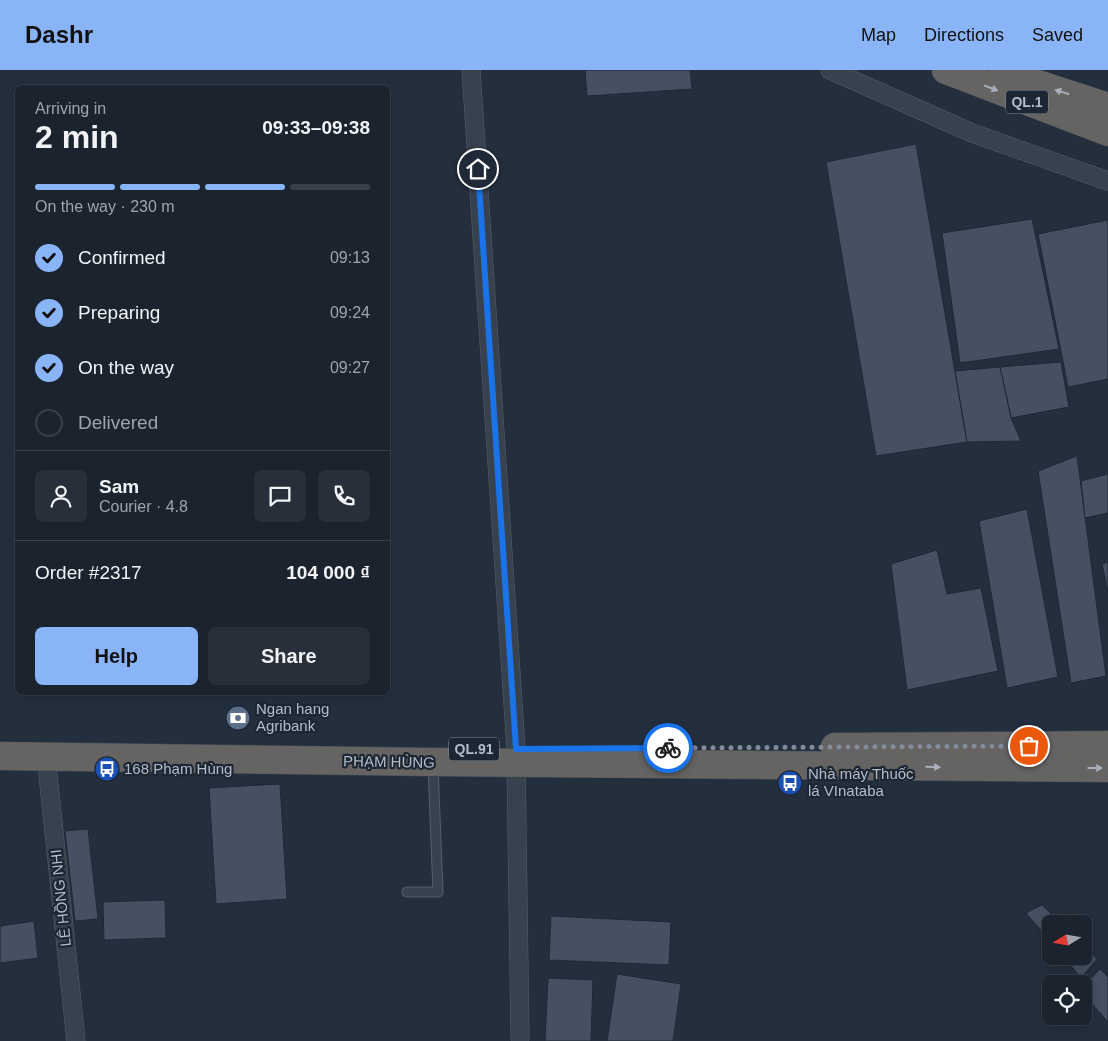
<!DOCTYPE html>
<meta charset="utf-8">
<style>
body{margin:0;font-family:Helvetica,sans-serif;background:#282f3a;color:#f1f3f6;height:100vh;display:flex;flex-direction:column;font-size:19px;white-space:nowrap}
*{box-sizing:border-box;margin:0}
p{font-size:16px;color:#a0a4aa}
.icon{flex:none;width:28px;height:28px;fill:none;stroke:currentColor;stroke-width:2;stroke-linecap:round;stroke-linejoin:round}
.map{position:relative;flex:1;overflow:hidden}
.sheet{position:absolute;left:15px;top:15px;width:375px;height:610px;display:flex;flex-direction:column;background:#1b232e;border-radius:8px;box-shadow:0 2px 12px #0003,0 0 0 1px #39404a}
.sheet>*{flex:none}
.needle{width:32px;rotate:259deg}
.buttons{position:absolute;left:1042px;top:845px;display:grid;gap:10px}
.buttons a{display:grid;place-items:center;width:50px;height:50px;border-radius:8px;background:#1b232e;box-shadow:0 2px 12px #0003,0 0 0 1px #39404a;font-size:25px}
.pin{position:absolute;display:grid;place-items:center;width:42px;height:42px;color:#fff;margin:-21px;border:2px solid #fff;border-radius:50%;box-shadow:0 1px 5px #0007}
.courier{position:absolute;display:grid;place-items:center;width:50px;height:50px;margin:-25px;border:4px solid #1a73e8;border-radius:50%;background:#fff;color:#222;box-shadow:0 1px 6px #0007}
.summary em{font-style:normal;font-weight:600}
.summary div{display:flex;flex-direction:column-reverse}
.summary{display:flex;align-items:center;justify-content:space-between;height:85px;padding:0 20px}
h1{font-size:32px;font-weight:600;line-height:38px}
.bar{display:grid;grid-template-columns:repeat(4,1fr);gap:8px 5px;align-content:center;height:60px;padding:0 20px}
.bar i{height:6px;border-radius:4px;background:#39404a}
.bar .active{background:#8ab4f8}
.bar p{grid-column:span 4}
.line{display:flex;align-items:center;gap:12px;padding:0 20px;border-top:1px solid #39404a}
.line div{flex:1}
.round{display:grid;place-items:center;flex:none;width:52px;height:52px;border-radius:8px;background:#282f3a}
ol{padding:0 20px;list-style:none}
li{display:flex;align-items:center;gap:15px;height:55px}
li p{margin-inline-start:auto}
li .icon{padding:5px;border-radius:50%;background:#8ab4f8;color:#111;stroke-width:4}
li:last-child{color:#a0a4aa}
li i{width:28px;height:28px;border:2px solid #39404a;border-radius:50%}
.cta{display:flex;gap:10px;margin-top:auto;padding:10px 20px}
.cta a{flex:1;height:58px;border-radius:8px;background:#8ab4f8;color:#111;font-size:20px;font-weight:600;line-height:58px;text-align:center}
.cta a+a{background:#282f3a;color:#f1f3f6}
header{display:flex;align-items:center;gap:30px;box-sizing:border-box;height:70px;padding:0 25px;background:#8ab4f8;color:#111}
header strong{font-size:24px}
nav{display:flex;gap:28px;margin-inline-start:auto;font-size:18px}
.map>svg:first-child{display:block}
.building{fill:#455162;stroke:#1f2835}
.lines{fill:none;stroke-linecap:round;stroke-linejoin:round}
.service-casing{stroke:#565f6c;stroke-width:11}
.minor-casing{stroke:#565f6c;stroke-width:19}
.trunk-casing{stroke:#434c59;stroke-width:29}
.service{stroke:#38414e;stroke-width:9}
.minor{stroke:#38414e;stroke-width:18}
.trunk{stroke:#656462;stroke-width:28}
.oneway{fill:#a8afba}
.done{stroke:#828b98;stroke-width:5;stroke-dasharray:0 9}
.route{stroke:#1a73e8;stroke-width:6}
.labels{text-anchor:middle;stroke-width:4.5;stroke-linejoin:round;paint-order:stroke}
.shield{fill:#1d2633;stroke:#878f9c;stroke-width:1}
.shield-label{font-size:14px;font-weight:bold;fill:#b4bcc9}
.poi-label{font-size:15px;fill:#b4bcc9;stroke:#1d2633;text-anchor:start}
.street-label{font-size:15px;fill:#b4bcc9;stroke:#1d2633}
</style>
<header>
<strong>Dashr</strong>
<nav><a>Map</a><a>Directions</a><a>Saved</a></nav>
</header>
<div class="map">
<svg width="1108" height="971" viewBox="0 0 1108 971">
<rect width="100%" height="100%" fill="#242f3e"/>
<g class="building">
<polygon points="585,0 690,0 692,19 587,26"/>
<polygon points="916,74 967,372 876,386 826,92"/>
<polygon points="1032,149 1059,279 960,293 942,163"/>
<polygon points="1108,150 1108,309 1068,317 1038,164"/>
<polygon points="1061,292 1069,337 1011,348 1000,297"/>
<polygon points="1000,297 1011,348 1021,371 967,372 955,301"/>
<polygon points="1077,386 1106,606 1071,613 1038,401"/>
<polygon points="1108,404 1108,443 1085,448 1081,411"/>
<polygon points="1027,439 1058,607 1007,618 979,451"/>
<polygon points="937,480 947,524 981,518 998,601 907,620 891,494"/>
<polygon points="1108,492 1108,522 1102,494"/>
<polygon points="280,714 287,829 216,834 209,718"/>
<polygon points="88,759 98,849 75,851 65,761"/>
<polygon points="165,830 166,868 104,870 103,832"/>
<polygon points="1042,835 1062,854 1051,854 1051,872 1026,843"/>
<polygon points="551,846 671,852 669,895 549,890"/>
<polygon points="34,851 38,888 0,893 0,856"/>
<polygon points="1084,875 1097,889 1081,908 1063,886 1084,886"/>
<polygon points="1100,899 1108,907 1108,952 1084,925 1084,916"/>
<polygon points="617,904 681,914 673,971 607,971"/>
<polygon points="548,908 593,910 591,971 545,971"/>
</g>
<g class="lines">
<defs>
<polyline id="service" points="407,822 438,822 433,695"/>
<g id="minor">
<polyline points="471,0 516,679"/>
<polyline points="830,0 972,63 1108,111"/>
<polyline points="46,686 76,971"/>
<polyline points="516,692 520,967"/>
</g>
<g id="trunk">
<polyline points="946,0 1108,62"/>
<polyline points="1002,0 1016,7 1108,37"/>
<polyline points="835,677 1108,675"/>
<polyline points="0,686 433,692 1108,698"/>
</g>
</defs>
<use href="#service" class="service-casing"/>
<use href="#minor" class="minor-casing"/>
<use href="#trunk" class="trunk-casing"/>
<use href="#service" class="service"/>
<use href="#minor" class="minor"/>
<use href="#trunk" class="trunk"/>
</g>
<defs><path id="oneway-solid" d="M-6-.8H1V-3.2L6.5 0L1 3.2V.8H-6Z" transform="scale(1.25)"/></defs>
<g class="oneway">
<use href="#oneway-solid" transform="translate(991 18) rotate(21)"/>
<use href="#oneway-solid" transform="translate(1062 22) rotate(-162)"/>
<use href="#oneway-solid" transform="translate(933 697) rotate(1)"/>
<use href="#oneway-solid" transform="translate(1095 698)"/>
</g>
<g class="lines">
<polyline class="done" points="668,678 1029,676"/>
<polyline class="route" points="478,99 516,679 668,678"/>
</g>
<defs>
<symbol id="bank-disc" viewBox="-11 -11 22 22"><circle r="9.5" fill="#5c6f8a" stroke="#1d2633"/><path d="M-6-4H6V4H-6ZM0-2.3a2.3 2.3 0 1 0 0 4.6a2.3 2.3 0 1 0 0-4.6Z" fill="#fff"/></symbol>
<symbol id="bus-disc" viewBox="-11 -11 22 22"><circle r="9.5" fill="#1a4fb4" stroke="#1d2633"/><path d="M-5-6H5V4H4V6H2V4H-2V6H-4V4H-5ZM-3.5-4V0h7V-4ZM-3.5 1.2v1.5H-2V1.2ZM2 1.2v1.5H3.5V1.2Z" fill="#fff"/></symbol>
</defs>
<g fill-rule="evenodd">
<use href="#bank-disc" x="224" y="634" width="28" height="28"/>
<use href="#bus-disc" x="93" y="685" width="28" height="28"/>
<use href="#bus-disc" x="776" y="699" width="28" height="28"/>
</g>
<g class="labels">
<g class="shield">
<rect x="1006" y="20.5" width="42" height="23" rx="4"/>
<rect x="449" y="667.5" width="50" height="23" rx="4"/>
</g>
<g class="shield-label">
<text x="1027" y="37">QL.1</text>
<text x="474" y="684">QL.91</text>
</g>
<g class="poi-label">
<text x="256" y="644">Ngan hang<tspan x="256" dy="17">Agribank</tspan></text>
<text x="124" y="704">168 Phạm Hùng</text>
<text x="808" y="709">Nhà máy Thuốc<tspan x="808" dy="17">lá VInataba</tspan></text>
</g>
<g class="street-label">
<text transform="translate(389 692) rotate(1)" y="5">PHẠM HÙNG</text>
<text transform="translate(61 828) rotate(-96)" y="5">LÊ HỒNG NHI</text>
</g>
</g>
</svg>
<div class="buttons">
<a><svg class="needle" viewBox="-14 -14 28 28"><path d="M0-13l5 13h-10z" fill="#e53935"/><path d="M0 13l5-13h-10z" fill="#a0a4aa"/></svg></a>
<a><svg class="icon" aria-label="locate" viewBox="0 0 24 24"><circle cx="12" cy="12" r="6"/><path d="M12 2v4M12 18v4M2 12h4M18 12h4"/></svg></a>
</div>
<div class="pin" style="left:1029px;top:676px;background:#ea580c"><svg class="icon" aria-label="bag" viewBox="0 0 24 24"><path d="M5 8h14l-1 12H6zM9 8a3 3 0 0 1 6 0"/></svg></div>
<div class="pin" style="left:478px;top:99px;background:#1f2937"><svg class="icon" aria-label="home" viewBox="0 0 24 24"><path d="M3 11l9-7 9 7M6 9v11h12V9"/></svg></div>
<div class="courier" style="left:668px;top:678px"><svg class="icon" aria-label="bike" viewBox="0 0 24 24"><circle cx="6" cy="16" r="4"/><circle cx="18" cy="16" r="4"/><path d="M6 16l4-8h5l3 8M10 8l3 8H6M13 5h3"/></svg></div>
<section class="sheet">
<div class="summary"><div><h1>2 min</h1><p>Arriving in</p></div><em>09:33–09:38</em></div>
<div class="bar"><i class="active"></i><i class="active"></i><i class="active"></i><i></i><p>On the way · 230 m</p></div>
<ol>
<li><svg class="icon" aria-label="check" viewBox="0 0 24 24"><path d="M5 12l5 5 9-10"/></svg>Confirmed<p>09:13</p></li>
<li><svg class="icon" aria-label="check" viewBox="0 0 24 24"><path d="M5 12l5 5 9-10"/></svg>Preparing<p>09:24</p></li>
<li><svg class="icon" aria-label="check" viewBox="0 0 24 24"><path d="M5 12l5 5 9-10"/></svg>On the way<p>09:27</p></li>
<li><i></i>Delivered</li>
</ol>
<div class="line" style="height:90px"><a class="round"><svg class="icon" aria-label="person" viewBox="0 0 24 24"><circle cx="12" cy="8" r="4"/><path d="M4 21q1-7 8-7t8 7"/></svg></a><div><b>Sam</b><p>Courier · 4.8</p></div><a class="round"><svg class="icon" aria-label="chat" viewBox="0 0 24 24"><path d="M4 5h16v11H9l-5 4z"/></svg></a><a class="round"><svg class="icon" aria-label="phone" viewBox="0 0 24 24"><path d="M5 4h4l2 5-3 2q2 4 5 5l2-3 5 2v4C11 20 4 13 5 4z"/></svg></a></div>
<div class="line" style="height:65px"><div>Order #2317</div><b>104 000 ₫</b></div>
<div class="cta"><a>Help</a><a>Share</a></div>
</section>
</div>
